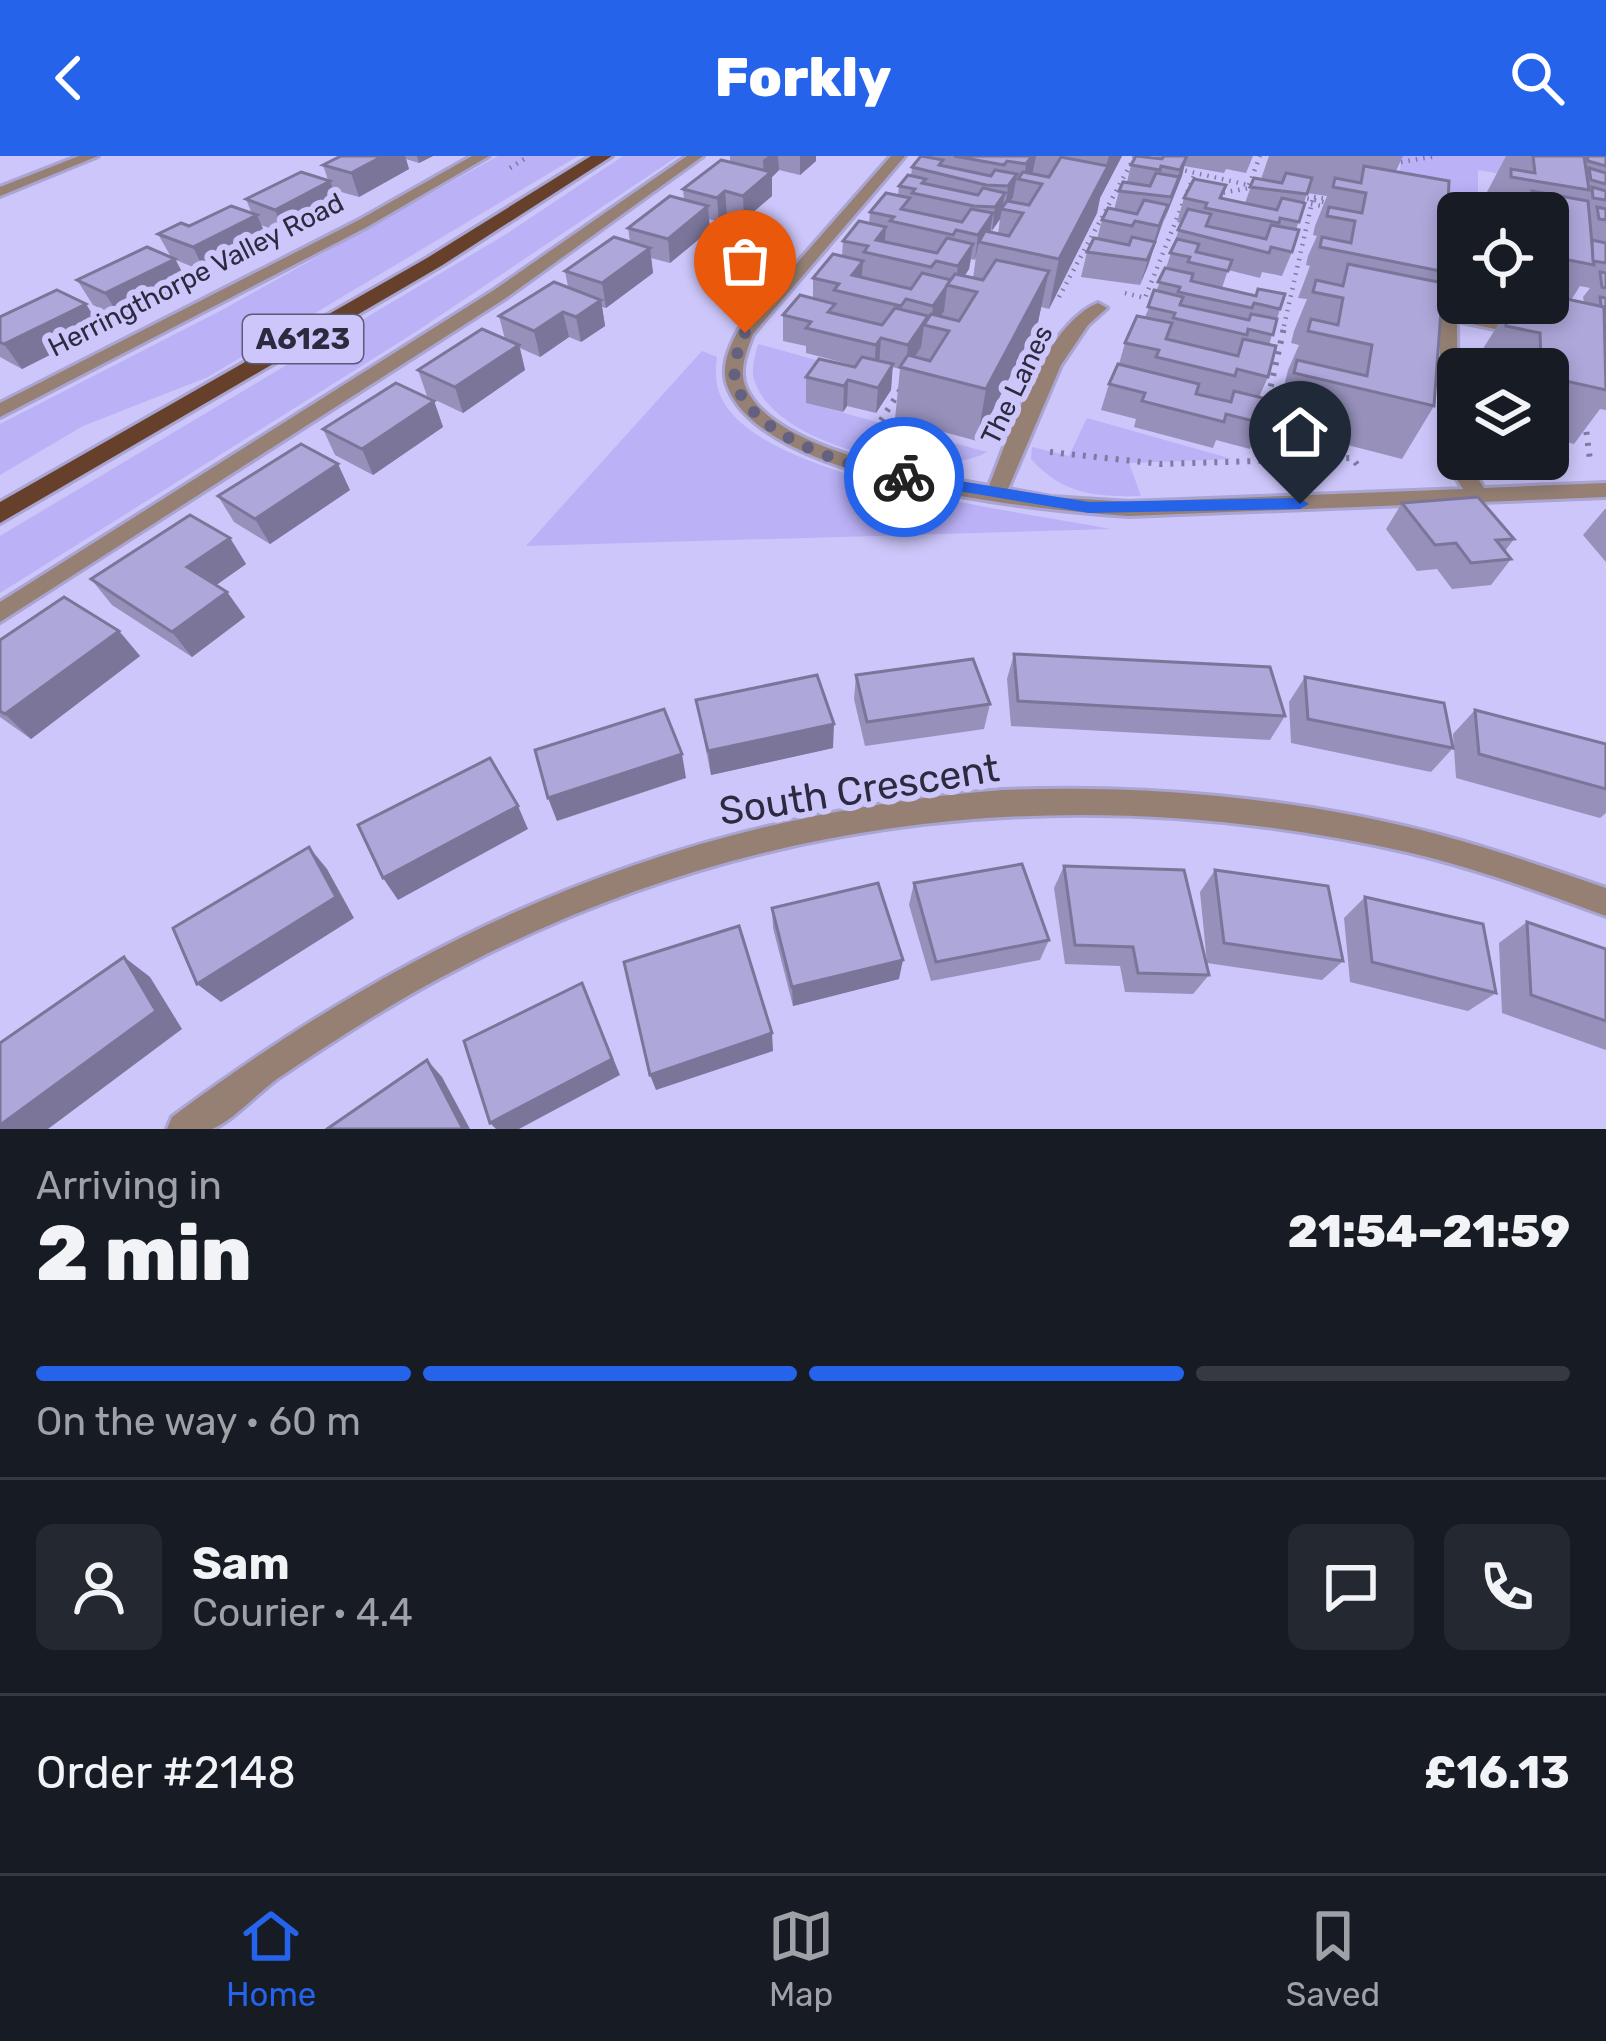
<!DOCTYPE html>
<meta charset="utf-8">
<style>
body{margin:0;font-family:Rubik,sans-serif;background:#242831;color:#f1f3f6;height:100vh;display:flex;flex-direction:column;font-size:45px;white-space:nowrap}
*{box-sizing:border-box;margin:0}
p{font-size:39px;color:#9ea1a6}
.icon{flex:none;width:66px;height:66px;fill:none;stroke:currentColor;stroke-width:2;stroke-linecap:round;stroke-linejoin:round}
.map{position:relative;height:973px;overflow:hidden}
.drawer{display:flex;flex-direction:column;background:#171b24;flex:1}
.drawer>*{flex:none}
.buttons{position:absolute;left:1437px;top:36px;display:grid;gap:24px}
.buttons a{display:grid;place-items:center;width:132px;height:132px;border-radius:18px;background:#171b24;box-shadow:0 6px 18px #0003;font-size:60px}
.pin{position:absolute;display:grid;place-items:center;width:102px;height:102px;color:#fff;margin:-123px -51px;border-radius:50% 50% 50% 0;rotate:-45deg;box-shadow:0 0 12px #0007}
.pin .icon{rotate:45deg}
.courier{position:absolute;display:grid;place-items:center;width:120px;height:120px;margin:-60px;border:9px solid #2563eb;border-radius:50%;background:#fff;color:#222;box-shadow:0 3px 15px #0007}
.summary em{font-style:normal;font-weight:800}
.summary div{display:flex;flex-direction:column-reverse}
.summary{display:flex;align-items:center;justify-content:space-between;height:204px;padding:0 36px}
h1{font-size:78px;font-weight:800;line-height:90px}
.bar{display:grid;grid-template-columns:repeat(4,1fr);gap:18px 12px;align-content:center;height:144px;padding:0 36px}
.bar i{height:15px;border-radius:9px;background:#363941}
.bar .active{background:#2563eb}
.bar p{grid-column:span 4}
.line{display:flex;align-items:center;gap:30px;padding:0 36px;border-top:3px solid #363941}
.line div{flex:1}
.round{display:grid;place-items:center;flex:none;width:126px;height:126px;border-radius:18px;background:#242831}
header{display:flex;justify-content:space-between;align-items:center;height:156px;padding:0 36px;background:#2563eb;color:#fff;font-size:54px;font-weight:800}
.tabs{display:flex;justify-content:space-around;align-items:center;height:168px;border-top:3px solid #363941;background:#171b24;font-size:33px;color:#9ea1a6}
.tabs a{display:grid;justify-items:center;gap:6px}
.tabs .active{color:#2563eb}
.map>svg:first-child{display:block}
.green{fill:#bab1f6}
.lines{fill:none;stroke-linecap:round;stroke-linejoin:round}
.minor-casing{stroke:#a9a4d1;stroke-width:6}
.primary-casing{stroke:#a9a4d1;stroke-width:6}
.path-far1{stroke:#7f7ba0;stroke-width:4.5;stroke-dasharray:1.5 6;stroke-linecap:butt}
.path{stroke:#7f7ba0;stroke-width:6;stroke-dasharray:3 8;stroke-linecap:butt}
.minor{fill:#968074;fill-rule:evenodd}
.primary{fill:#66402b;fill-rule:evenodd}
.path-bridge{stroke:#7f7ba0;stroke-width:4.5;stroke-dasharray:1.5 6;stroke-linecap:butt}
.wall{fill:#9690bb;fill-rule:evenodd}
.shaded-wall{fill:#7a7599}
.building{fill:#aea7da;stroke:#7a7599;stroke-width:3}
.route{fill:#2563eb}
.done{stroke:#646180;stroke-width:12;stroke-dasharray:0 21.6}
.labels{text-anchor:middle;stroke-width:12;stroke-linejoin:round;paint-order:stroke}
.far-street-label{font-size:27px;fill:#2c2a3e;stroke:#ccc6fa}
.shield{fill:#ccc6fa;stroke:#5c5976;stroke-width:3}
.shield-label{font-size:30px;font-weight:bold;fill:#2c2a3e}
.near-street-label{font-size:39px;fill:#2c2a3e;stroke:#ccc6fa}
</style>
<header><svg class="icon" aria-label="back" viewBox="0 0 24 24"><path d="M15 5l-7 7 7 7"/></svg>Forkly<svg class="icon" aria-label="search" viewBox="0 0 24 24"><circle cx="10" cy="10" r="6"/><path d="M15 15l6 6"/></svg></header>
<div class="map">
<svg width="1606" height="973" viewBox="0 0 1606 973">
<rect width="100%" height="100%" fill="#ccc6fa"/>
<g class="green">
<polygon points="498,0 578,0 208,221 83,270 0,319 0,268 222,154"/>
<polygon points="623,0 678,0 414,177 0,437 0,380 508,77"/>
<polygon points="1401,0 1521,0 1562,29 1478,14 1478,41 1413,29 1400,16"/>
<path d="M758,188L834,209L807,247L987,296C933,326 786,291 758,233C749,217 754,204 758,188Z"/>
<path d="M702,195L717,201C715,217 715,230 723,245C766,325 1024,356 1111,373L526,390Z"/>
<path d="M1087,262L1232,303L1129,307L1141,340C1094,341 1063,338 1031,303L1032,291L1069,300Z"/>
</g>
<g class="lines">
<defs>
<g id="minor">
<polygon points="79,0 98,0 0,40 0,31"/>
<polygon points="472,0 489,0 367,71 0,261 0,247 357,65"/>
<polygon points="687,0 703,0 506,142 0,466 0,446 494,134"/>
<path d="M891,0H905L753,178C747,195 738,214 746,232C774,296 928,319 989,330C1010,278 1044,169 1098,147L1107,152L1088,169L1061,209L1008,333L1051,341L1129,346L1463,333L1449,311L1440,287V76L1448,71L1456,76L1457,155L1533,174L1524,179L1457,165L1458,303H1466L1484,332L1606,327V341L1129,360C1037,354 770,327 729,234C719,214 729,191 739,173Z"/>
<path d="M1002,634C1146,628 1300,642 1440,679C1496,694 1551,713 1606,732V760C1541,736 1475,712 1407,696C1081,623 761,656 463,810C398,843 338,882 277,923C259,936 231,966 212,973C200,973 180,973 167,973L172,961C425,772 684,659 1002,634Z"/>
</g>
<polygon id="primary" points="591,0 612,0 441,110 0,367 0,346 427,102"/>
</defs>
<use href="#minor" class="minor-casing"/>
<use href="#primary" class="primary-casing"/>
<g class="path-far1">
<polyline points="1401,6 1436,0"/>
<polyline points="510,12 529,0"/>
<polyline points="1178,13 1257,31"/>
<polyline points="1249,29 1260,0"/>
<polyline points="1441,37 1465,41 1466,56"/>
<polyline points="1216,38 1249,32"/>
<polyline points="1300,41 1333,48"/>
<polyline points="1125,137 1145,142 1195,17"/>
<polyline points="1059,141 1135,0"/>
<polyline points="1284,170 1313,42"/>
</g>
<g class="path">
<polyline points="1585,265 1590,304"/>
<polyline points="869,283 903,230"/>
<polyline points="1050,296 1161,308 1352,302 1359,311"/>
<polyline points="1284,301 1263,265 1285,167"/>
</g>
<use href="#minor" class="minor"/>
<use href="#primary" class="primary"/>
<g class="path-bridge">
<polyline points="1314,41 1334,44"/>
<polyline points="1311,48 1333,52"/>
</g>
</g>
<g class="wall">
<polygon points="341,0 433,0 419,7 406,3 409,13 359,41 334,34 339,49 285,78 261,69 268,84 205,116 176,104 188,128 121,163 93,149 77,124 171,101 158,78 252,58 246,43 328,24 323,9"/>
<polygon points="730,0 816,0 816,5 800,19 779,14 772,21 772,40 744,64 727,59 719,66 709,63 710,74 670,107 651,102 653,117 606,152 602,151 605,170 581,186 569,181 540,201 520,192 525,214 463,257 427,240 418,214 505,183 499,160 568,131 565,115 630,86 628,72 684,43 683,33 730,6"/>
<path d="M921,0H1122L1100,42L1097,57L1049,153L1041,151L1038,166L977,285L895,263L900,213L892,211L891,234L876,257L847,250L843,256L806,247V221L856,210L806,197V190L783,185V159L813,142V122L842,100L843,85L869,68L870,56L898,40L899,30L911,20L912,11ZM1000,63L998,78L990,76L991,75ZM976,101L973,122L964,120L969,113L971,103L975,104Z"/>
<polygon points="1152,0 1253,0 1246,17 1226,13 1224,17 1184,10 1140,129 1081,121 1087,96 1097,83 1102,64 1114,54 1119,35 1127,26 1131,9 1163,2"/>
<polygon points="1269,0 1403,0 1396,15 1445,116 1439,127 1434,250 1402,303 1270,269 1273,256 1286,227 1285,226 1288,214 1299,189 1291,187 1294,175 1307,143 1298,142 1310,110 1306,109 1308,100 1317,80 1313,79 1315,70 1327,40 1307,37 1296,74 1292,96 1282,120 1262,116 1260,122 1228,114 1222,132 1280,153 1269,189 1268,221 1259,241 1261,267 1250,293 1216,284 1213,292 1134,271 1136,263 1101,254 1109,228 1119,208 1125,187 1145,161 1166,112 1181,67 1177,66 1184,42 1226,29 1222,42 1245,47 1254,22 1261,23"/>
<path d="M1506,0H1606V254L1600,253L1574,288L1548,281V213H1474V207L1506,156L1522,160L1527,153L1500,147H1548V57H1486L1493,45L1487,44V36ZM1580,130L1590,132L1583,141L1584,146L1571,144Z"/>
<polygon points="86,148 101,173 22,213 0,201 0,161"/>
<polygon points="434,245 443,271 373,319 335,299 323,273"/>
<polygon points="350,334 270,388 234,366 218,340"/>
<polygon points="1402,347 1514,383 1505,395 1511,403 1491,429 1452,433 1437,413 1417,415 1386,373"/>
<polygon points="1605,353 1606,353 1606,406 1583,379"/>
<polygon points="230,382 246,408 216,429 227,436 245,461 192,501 112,449 91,423"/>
<polygon points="119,475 140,500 31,583 0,561 0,484"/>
<polygon points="1014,498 1285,560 1270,584 1011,570 1007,523"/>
<polygon points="856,519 990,548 984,573 865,590 854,543"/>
<polygon points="1305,521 1453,592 1431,616 1291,587 1289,546"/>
<polygon points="696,544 833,592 711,619"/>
<polygon points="1475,554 1606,588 1606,657 1600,662 1456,622 1453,578"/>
<polygon points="1064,710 1209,819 1193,838 1125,836 1120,810 1065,808 1054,732"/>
<polygon points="1215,714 1343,805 1322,824 1207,807 1200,736"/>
<polygon points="914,727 1049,784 1040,804 931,825 909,749"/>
<polygon points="1365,741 1496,837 1468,855 1350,826 1344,762"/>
<polygon points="772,752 899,823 793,850 773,772"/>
<polygon points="1527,766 1606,793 1606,894 1502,857 1499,787"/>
</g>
<g class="shaded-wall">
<polygon points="383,0 405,0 409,13 359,41 351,17"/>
<polygon points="417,0 433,0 419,7"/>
<polygon points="768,0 778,0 779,14 772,21 772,40 744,64 743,40 764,22 763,4"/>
<polygon points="800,0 816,0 816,5 800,19"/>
<polygon points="1032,0 1036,0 1033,15 1027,25 1024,24 1026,8"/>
<polygon points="1109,0 1122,0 1100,42 1097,57 1049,153 1059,103 1104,17"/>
<polygon points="1187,0 1182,20 1164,65 1180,14"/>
<polygon points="1017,18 1013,41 1005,54 1008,30"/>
<polygon points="330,25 339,49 285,78 275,54"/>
<polygon points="725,35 727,59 719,66 717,42"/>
<polygon points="1005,37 1000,63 992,75 995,51"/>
<polygon points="1168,49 1148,110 1140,129 1159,70"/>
<polygon points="708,50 710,74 670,107 668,83"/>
<polygon points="993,57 989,82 979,86 975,104 978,79"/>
<polygon points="257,59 268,84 205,116 193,91"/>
<polygon points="886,71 884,96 876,84"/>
<polygon points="973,88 969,113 957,132 955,131 958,110"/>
<polygon points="650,92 653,117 606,152 602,127"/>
<polygon points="175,103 188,128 121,163 105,137"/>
<polygon points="863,105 861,130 852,119"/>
<polygon points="1049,115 1038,166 977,285 986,233"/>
<polygon points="947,130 944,155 933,171 931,171 933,150"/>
<polygon points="601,144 605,170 581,186 576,161"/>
<polygon points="86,148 101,173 22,213 4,188"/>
<polygon points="563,156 569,181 540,201 534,175"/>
<polygon points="928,160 924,169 921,191 906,215 908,189"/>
<polygon points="881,182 879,208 874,215 876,189"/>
<polygon points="519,189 525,214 463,257 455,231"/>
<polygon points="893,208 891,234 876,257 878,232"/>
<polygon points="848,224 847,250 843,256 844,230"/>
<polygon points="434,245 443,271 373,319 362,293"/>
<polygon points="338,308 350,334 270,388 255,363"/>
<polygon points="230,382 246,408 205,437 187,411"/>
<polygon points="227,436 245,461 192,501 172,476"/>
<polygon points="119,475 140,500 31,583 5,558"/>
<polygon points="834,568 833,592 711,619 708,595"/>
<polygon points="682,598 686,622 557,665 548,642"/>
<polygon points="518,650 528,673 398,744 383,722"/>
<polygon points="309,691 327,713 354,762 221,846 197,828"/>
<polygon points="124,801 150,821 182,873 48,973 0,973 0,969"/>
<polygon points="903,804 899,823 793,850 792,831"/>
<polygon points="582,827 620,919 519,973 496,973 490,967"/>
<polygon points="772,877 773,895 656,934 650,919"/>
<polygon points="427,904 442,921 470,973 463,973"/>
</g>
<g class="building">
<polygon points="341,0 383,0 351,17 323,9"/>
<polygon points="921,0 943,4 939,9 991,20 995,14 1017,18 1008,30 986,29 912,11"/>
<polygon points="954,0 1032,0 1026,8 1007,5 1004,9"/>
<polygon points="1136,0 1162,3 1164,0 1187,0 1180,14 1161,10 1160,14 1131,9"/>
<polygon points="1533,0 1584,0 1589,34 1511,21 1511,13 1535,17"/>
<polygon points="1587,0 1606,0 1606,10 1588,5"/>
<polygon points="1061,1 1108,10 1059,103 979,86 985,75 1009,80 1023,57 1001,53 1007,45 1029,49 1042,28 1018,23 1023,16 1049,21"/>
<polygon points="721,4 771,16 743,40 725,35 717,42 683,33"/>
<polygon points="1364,10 1449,25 1445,116 1320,91 1322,81 1351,87 1355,65 1327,60 1329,51 1362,57 1366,37 1333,31 1335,22 1361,27"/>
<polygon points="1589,12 1606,17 1606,28 1591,24"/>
<polygon points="301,16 330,25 275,54 246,43"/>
<polygon points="1156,17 1179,21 1171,41 1119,35 1123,26 1150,30"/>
<polygon points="1286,17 1312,22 1307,38 1250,31 1254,22 1282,27"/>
<polygon points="908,19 926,23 922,27 978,39 983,32 1005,37 995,51 974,50 912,37 915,33 899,30"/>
<polygon points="1194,23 1226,29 1220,42 1277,54 1282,42 1305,47 1299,66 1280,62 1279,67 1205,52 1207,47 1184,42"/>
<polygon points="1592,31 1606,35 1606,44 1593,42"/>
<polygon points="1532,35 1588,45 1594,109 1548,100 1548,57 1505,57 1505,51 1532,56"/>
<polygon points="886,37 910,42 901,53 962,66 971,53 993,57 978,79 956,74 953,79 890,65 894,61 870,56"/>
<polygon points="670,40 708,50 668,83 628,72"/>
<polygon points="1144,44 1168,49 1159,70 1135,65 1132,70 1102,64 1108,52 1137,58"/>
<polygon points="231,50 257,59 193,91 158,78 181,67 189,70"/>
<polygon points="1597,51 1606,53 1606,64 1599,63"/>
<polygon points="1188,53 1211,58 1206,70 1266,83 1271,69 1299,74 1292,96 1271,91 1269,97 1178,74"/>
<polygon points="859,65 886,71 876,84 937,97 947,82 973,88 958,110 936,105 931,111 864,96 868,90 843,85"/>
<polygon points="614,81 650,92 602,127 565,115"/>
<polygon points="1132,81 1155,86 1147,104 1087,96 1094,82 1129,89"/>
<polygon points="1177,83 1199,88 1196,96 1232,104 1228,115 1188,106 1190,101 1170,97"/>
<polygon points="1592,84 1606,87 1606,107 1593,105"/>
<polygon points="147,91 175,103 105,137 77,124"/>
<polygon points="833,98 863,105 852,119 911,133 922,117 951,124 933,150 906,143 901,150 834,134 839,128 813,122"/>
<polygon points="996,104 1049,115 986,233 900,211 908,199 930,205 949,175 924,169 931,158 959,165 977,136 947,129 955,118 983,124"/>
<polygon points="1348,108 1443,127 1434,250 1294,217 1297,204 1367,220 1372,189 1308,175 1311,163 1338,169 1343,142 1313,136 1316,124 1343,130"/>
<polygon points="1165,112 1193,118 1191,125 1256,140 1258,133 1285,138 1280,153 1254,147 1252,152 1178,136 1180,131 1158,126"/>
<polygon points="1600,116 1606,117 1606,132 1602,131"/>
<polygon points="554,126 601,144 576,161 563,156 534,175 499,160"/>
<polygon points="57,134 86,148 4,188 0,186 0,161"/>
<polygon points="1154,134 1183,141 1180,149 1249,164 1251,158 1277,163 1273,179 1248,173 1247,179 1173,162 1175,157 1148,151"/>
<polygon points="800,139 835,148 828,156 882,169 895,152 928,160 908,189 881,182 876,189 806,172 811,166 783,159"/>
<polygon points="1548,139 1604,151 1606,234 1548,221 1548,213 1510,212 1510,201 1541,207 1540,177 1506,170 1506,156 1538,163 1537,147 1548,147"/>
<polygon points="1600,141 1606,142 1606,158 1604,151 1601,150"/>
<polygon points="1137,160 1172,167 1166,183 1238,200 1243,183 1276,190 1268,221 1237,213 1235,220 1156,201 1159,194 1125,187"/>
<polygon points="482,173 519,189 455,231 418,214"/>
<polygon points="862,201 893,208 878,232 848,224 844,230 806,221 819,203 855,211"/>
<polygon points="1118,208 1199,228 1196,238 1231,246 1234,235 1267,243 1261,267 1226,258 1224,266 1142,245 1145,237 1109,228"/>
<polygon points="396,227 434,245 362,293 323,273"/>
<polygon points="301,288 338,308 255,363 218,340"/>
<polygon points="1478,341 1514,383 1496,384 1511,403 1471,407 1456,387 1435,389 1402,347"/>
<polygon points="190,359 230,382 187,411 227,436 172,476 91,423"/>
<polygon points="64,441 119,475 5,558 0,555 0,484"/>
<polygon points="1014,498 1270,511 1285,560 1018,545"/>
<polygon points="973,503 990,548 867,566 856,519"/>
<polygon points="817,519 834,568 708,595 696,544"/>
<polygon points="1305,521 1444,547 1453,592 1308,563"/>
<polygon points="664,553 682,598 548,642 535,594"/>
<polygon points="1475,554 1606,588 1606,633 1479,598"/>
<polygon points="490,602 518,650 383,722 358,669"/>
<polygon points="309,691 336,741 197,828 173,772"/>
<polygon points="1022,708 1049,784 936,806 914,727"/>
<polygon points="1064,710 1184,714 1209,819 1138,817 1133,791 1075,789"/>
<polygon points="1215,714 1328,730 1343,805 1224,787"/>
<polygon points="878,727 903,804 792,831 772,752"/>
<polygon points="1365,741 1483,768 1496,837 1372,806"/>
<polygon points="1527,766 1606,793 1606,865 1531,839"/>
<polygon points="739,770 772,877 650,919 624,806"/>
<polygon points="124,801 156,855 0,969 0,887"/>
<polygon points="582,827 612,903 490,967 464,885"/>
<polygon points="427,904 463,973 327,973"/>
</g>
<polygon class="route" points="904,316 1089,346 1300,342 1309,348 1300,353 1089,357 898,325 898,317"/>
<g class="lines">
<path class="done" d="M745,177C738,195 730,211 737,230C755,282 855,313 904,321"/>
</g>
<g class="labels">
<g class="far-street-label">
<text transform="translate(196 119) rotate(-27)" y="9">Herringthorpe Valley Road</text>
<text transform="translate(1017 229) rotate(-64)" y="9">The Lanes</text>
</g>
<rect class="shield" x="243" y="159" width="120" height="48" rx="9"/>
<g class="shield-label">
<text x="303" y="193">A6123</text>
</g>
<g class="near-street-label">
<text transform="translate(859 633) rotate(-9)" y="14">South Crescent</text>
</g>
</g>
</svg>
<div class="buttons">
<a><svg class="icon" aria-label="locate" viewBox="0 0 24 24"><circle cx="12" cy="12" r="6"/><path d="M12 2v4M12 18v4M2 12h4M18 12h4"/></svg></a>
<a><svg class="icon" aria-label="layers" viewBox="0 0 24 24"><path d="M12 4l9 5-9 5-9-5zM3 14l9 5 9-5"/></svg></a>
</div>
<div class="pin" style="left:745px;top:177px;background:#ea580c"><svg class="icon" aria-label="bag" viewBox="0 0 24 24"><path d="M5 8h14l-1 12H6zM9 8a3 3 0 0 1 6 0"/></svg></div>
<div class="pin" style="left:1300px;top:348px;background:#1f2937"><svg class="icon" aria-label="home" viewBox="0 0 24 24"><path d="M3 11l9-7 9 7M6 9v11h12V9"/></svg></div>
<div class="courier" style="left:904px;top:321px"><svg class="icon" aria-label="bike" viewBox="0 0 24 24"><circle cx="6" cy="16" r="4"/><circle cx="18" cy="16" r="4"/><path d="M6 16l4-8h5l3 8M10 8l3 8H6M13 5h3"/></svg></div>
</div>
<section class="drawer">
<div class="summary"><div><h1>2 min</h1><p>Arriving in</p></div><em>21:54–21:59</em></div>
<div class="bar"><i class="active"></i><i class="active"></i><i class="active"></i><i></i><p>On the way · 60 m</p></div>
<div class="line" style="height:216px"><a class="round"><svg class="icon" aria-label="person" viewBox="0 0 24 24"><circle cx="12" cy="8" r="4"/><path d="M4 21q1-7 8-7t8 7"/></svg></a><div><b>Sam</b><p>Courier · 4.4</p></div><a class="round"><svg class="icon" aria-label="chat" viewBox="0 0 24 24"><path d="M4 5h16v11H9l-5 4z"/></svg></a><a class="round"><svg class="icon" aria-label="phone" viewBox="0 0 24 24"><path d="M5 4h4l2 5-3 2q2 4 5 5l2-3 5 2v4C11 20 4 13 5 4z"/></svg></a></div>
<div class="line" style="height:156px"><div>Order #2148</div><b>£16.13</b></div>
</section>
<nav class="tabs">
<a class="active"><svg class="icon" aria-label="home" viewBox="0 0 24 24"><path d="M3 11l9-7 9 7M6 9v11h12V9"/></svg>Home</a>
<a><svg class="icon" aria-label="map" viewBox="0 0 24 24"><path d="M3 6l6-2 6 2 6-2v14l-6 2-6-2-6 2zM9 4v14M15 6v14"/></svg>Map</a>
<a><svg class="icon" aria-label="saved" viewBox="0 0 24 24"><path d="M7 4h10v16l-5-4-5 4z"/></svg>Saved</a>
</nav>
